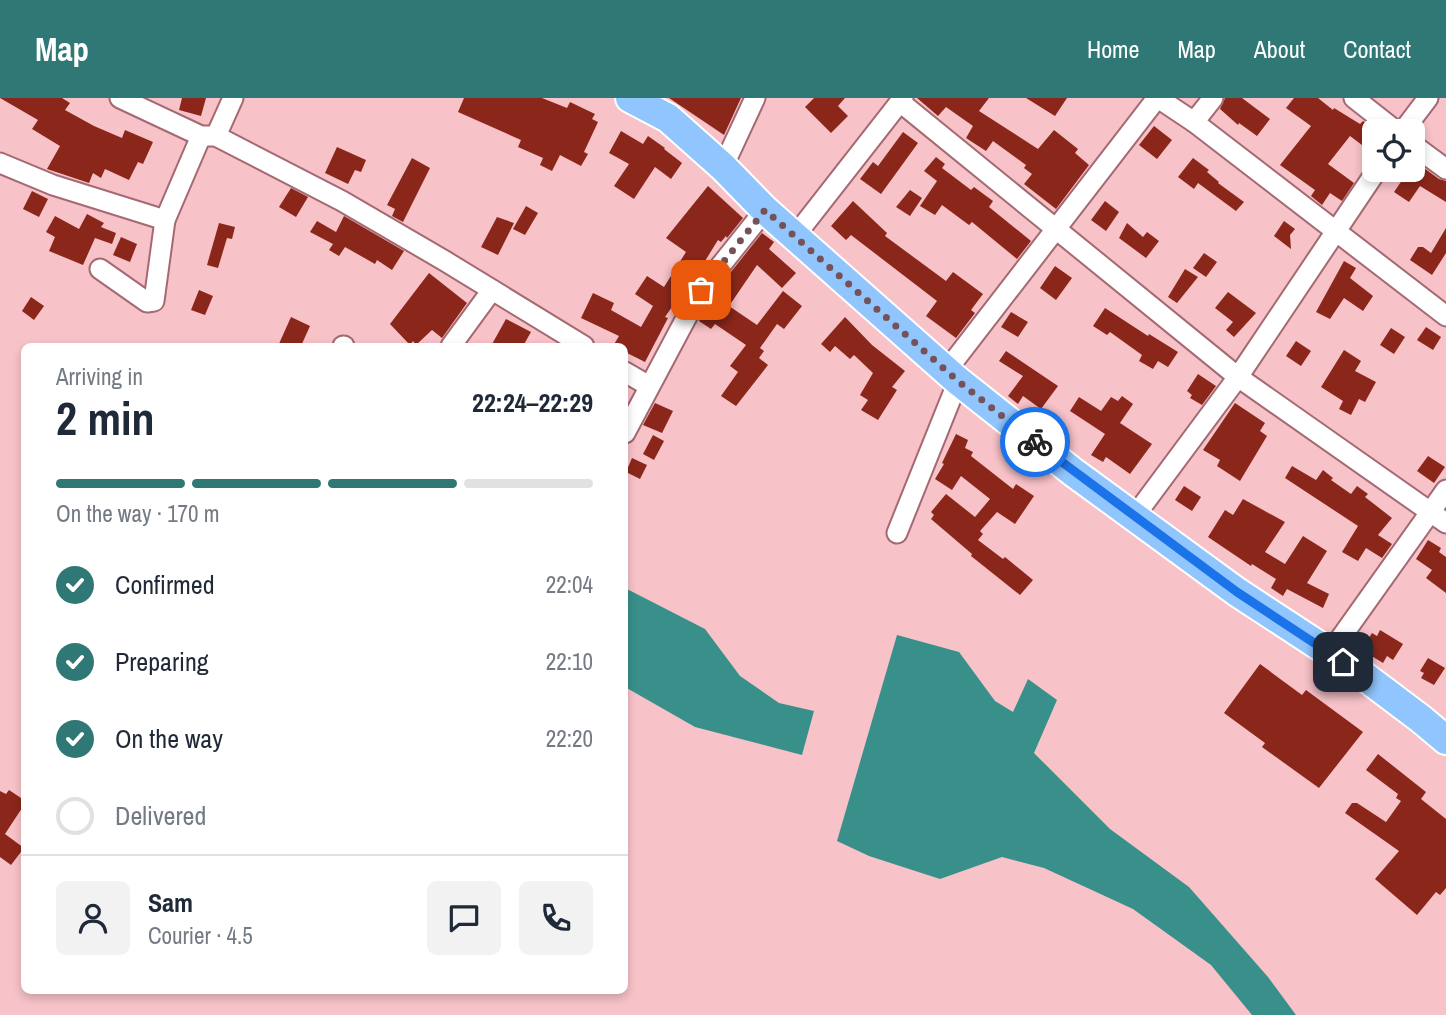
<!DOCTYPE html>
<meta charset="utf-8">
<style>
body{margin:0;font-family:"Archivo Narrow",sans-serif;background:#f2f2f3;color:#1f2937;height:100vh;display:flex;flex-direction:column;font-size:26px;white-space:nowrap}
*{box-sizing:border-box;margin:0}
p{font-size:23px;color:#747a83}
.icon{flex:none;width:38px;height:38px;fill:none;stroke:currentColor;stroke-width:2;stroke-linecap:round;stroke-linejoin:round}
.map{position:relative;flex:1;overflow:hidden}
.side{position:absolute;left:21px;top:245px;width:607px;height:651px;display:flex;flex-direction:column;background:#fff;border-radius:10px;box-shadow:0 4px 10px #0003}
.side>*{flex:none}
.fabs{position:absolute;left:1362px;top:21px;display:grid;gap:14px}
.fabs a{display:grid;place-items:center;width:63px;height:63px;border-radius:10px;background:#fff;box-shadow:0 4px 10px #0003;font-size:35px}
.pin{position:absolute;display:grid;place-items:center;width:60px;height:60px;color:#fff;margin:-30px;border-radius:14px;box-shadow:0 4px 10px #0006}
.courier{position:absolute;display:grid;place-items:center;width:70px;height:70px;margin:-35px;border:5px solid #1a73e8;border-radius:50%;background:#fff;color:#222;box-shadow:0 2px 9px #0007}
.headline em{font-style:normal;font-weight:800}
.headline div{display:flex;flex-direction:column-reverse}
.headline{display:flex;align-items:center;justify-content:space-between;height:119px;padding:0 35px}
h1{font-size:46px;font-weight:800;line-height:52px}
.bar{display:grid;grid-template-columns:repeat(4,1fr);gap:10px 7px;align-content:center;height:84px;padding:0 35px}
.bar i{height:9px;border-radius:5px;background:#e0e1e3}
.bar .active{background:#2f7875}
.bar p{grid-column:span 4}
.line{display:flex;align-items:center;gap:18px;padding:0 35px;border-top:2px solid #e0e1e3}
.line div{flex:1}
.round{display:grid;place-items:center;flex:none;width:74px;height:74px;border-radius:10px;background:#f2f2f3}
ol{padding:0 35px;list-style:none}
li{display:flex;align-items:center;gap:21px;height:77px}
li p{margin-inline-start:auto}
li .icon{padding:7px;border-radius:50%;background:#2f7875;color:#fff;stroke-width:4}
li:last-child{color:#747a83}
li i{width:38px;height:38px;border:4px solid #e0e1e3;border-radius:50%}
header{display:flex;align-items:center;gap:42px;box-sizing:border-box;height:98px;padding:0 35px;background:#2f7875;color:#fff}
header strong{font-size:33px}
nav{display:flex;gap:38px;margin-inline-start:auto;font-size:24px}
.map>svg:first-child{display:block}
.water{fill:#39908b}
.building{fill:#8b271a}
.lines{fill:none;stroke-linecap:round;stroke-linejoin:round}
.minor-casing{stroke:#a46972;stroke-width:23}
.highway-casing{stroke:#fff;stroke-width:32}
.minor{stroke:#fff;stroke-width:19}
.highway{stroke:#90c5fd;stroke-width:28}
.done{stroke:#745257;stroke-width:7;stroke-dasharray:0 12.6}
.route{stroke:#1a73e8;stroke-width:9}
</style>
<header>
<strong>Map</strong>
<nav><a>Home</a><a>Map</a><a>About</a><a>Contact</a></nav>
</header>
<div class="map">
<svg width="1446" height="917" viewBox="0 0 1446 917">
<rect width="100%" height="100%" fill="#f7c2c8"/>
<g class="water">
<polygon points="625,490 705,531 740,578 779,605 814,613 802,657 695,629 625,589"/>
<polygon points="897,537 959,554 995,603 1013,614 1028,581 1057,602 1034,655 1110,731 1189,789 1268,879 1296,917 1252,917 1211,867 1133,811 1044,770 1002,759 940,781 869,758 837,743"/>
</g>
<g class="building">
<polygon points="0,0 62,0 70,5 65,12 94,28 122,40 125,32 153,44 143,66 138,64 129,82 105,71 101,80 93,75 89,85 47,71 60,48 32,31 38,22"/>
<polygon points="182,0 206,0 201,18 179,12"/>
<polygon points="464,0 542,0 567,10 570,4 595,16 592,21 598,24 584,54 588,56 581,68 560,57 552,73 540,67 543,60 518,49 521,42 458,14"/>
<polygon points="669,0 741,0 724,37"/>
<polygon points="814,0 845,0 838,8 848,18 831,35 805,9"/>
<polygon points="917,0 989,0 979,13 1038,51 1054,32 1078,51 1075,55 1089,67 1056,111 1024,86 1032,76 1024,70 1026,67 993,43 986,53 966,40 973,28 946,9 938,18"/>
<polygon points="1026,0 1067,0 1055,18"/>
<polygon points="1225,0 1242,0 1270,21 1257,38 1239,25 1238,27 1220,11"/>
<polygon points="1294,0 1318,0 1333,12 1334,10 1360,26 1363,23 1376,33 1374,33 1374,56 1350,38 1328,66 1354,85 1342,103 1330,95 1322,107 1311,98 1315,92 1280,67 1311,28 1286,10"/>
<polygon points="1154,28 1172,42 1157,61 1139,47"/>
<polygon points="621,33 643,46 648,38 665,50 664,51 682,65 671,81 655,69 634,101 614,88 629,66 609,55"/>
<polygon points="903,34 918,45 881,96 860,81 873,64 878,68"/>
<polygon points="337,49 366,62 361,74 355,72 348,86 325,75"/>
<polygon points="936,59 945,66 942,70 971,92 974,89 993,103 989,109 1031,143 1017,161 972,124 969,127 942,107 935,117 920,108 937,83 924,73"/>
<polygon points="412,60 430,70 403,124 392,118 395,111 387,107"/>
<polygon points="1193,60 1209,72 1207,74 1219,84 1218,85 1244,104 1236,113 1198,85 1194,91 1178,79"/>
<polygon points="1421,68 1439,81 1446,83 1446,104 1420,88 1409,104 1394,94 1409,72 1416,74"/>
<polygon points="708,88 743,120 727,140 726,138 721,144 718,142 692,184 690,182 665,219 668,220 645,264 625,254 625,248 613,248 619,238 581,220 593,195 614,205 611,212 641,229 653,208 635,196 647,178 664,189 686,154 666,140"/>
<polygon points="291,90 308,99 296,119 279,109"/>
<polygon points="910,92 922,100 910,118 896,109"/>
<polygon points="32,93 48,101 39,119 23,111"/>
<polygon points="853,103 887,135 885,138 946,183 953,174 983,196 971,212 975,215 956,240 926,218 937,203 851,137 846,142 831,128"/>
<polygon points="1105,103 1119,114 1106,133 1091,122"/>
<polygon points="526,108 538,115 525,137 513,131"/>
<polygon points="87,116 104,125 101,129 116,135 112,146 95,140 83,167 49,153 55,139 46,134 55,118 79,131"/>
<polygon points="344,118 404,153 392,172 377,162 375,166 345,149 339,158 329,152 333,146 310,134 317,123 336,134"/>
<polygon points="497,119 514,125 498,157 481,149"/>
<polygon points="1284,123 1295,131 1290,137 1291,151 1274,138"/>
<polygon points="219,125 235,129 232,141 227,140 218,170 207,167"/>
<polygon points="1127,125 1143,139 1147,134 1159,143 1146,160 1119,140"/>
<polygon points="1446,130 1446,155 1432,177 1410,162 1418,149 1423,149 1431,155"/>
<polygon points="762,135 774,144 769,151 796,175 782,190 757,167 729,208 757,227 783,193 802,208 784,231 777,226 760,250 764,253 759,260 768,267 736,308 721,298 738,274 730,268 746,247 715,226 711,231 699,223 711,199"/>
<polygon points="121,139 137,146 130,164 113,157"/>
<polygon points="1204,155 1217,164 1206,179 1193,170"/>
<polygon points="1344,163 1356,170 1350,180 1373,198 1363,213 1344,200 1330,221 1316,214"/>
<polygon points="1055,168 1072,180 1056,202 1040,190"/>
<polygon points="1185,171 1198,179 1177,205 1168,199"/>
<polygon points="429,175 467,205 442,240 432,232 416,247 413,243 410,247 390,226"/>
<polygon points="199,192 213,198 205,217 191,212"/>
<polygon points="1228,194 1256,215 1234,239 1226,232 1233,224 1215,210"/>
<polygon points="31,199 44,208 34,222 22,213"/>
<polygon points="1105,210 1148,238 1149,236 1178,254 1168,269 1158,263 1153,271 1139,263 1142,257 1110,234 1107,237 1093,228"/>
<polygon points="1011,214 1028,224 1018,239 1001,229"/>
<polygon points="291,219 310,228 301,248 278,248"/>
<polygon points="845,219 872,247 905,273 892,289 897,292 878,322 861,312 868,302 860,297 873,275 854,257 850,261 835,248 830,254 821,246"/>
<polygon points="506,221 531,234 523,248 491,248"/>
<polygon points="1426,229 1441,239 1433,252 1417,242"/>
<polygon points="1391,230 1405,239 1394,256 1380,247"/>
<polygon points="1296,243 1311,253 1301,268 1286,258"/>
<polygon points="1344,252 1361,263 1355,273 1376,284 1365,304 1359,301 1351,317 1339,311 1343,303 1321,289"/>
<polygon points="1006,253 1058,288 1041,311 1023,298 1018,306 1008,298 1023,278 999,263"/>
<polygon points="1198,276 1216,288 1202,307 1190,300 1192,297 1187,293"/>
<polygon points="1122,298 1133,306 1120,325 1152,346 1130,376 1106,359 1103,364 1091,357 1105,336 1070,313 1079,299 1101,313 1111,299 1118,303"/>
<polygon points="655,305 673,313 662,335 643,327"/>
<polygon points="1235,305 1265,325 1260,333 1267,338 1240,383 1217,368 1220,362 1203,352"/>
<polygon points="956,336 968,342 965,350 973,354 971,358 1013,391 1016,386 1034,398 1015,426 997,414 980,433 983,436 978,442 1003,461 1005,459 1033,482 1020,497 971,458 972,456 931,421 934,417 931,414 946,396 975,419 990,401 961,378 952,392 935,381 944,366 942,365"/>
<polygon points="653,337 664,343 654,362 643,356"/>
<polygon points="1428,358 1445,369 1434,385 1417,373"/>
<polygon points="632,360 647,367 640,381 626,374"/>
<polygon points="1292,368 1316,382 1323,372 1333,380 1331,382 1351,396 1357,388 1368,396 1365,399 1392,420 1378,437 1392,446 1382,460 1366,450 1358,463 1342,454 1358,428 1285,380"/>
<polygon points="1184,388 1201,399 1192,413 1175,402"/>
<polygon points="1243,401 1285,424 1265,454 1285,466 1303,438 1327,453 1307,485 1329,496 1323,510 1287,491 1283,498 1271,490 1276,481 1252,466 1251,468 1208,439 1225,412 1233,417"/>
<polygon points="1428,442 1441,450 1439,454 1446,459 1446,495 1426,480 1432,472 1416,461"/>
<polygon points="1380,532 1403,546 1393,562 1387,558 1383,565 1362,552 1372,535 1377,538"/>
<polygon points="1428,560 1445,570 1434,587 1421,580 1424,575 1420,573"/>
<polygon points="1260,566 1302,597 1306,592 1363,634 1319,690 1262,649 1265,645 1224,615"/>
<polygon points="1378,656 1426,694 1421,701 1446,721 1446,790 1440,797 1436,794 1417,817 1375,781 1399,753 1345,715 1352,705 1357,705 1386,724 1401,703 1396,700 1398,696 1366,672"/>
<polygon points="9,692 24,702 24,707 5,736 24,750 11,767 0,759 0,693 6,696"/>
</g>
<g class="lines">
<defs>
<g id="minor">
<polyline points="120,0 201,38 216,38 342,103 445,163 584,248"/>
<polyline points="1158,0 1194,24 1446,218"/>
<polyline points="1354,0 1396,33"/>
<polyline points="900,4 1238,279 1446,425"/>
<polyline points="1194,24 1213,0"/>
<polyline points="1403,33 1428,0"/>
<polyline points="216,38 233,0"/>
<polyline points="1412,46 1446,71"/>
<polyline points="0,65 53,87 165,122"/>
<polyline points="723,69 755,0"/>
<polyline points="795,138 903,0"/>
<polyline points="100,171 147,204 154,203 165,122 201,38"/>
<polyline points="343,248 344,248"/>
<polyline points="451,248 492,192"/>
<polyline points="947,272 1157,0"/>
<polyline points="625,274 649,288"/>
<polyline points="625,335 701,192 765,112"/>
<polyline points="1134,419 1238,279 1377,72"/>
<polyline points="897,435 958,283"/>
<polyline points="1330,555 1446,392"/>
</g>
<polyline id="highway" points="630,0 668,20 723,69 765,112 958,283 1073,374 1237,494 1356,572 1421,621 1446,642"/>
</defs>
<use href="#minor" class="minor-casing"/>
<use href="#highway" class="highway-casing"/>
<use href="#minor" class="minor"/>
<use href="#highway" class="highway"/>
</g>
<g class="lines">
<polyline class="done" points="701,192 765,112 958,283 1035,344"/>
<polyline class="route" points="1035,344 1237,494 1343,564"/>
</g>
</svg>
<div class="fabs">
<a><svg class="icon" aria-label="locate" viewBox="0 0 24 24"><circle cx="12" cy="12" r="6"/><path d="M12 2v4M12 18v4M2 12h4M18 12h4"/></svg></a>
</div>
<div class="pin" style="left:701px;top:192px;background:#ea580c"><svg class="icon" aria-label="bag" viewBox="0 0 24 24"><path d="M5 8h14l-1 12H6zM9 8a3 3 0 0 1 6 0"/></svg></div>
<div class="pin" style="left:1343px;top:564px;background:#1f2937"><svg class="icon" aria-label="home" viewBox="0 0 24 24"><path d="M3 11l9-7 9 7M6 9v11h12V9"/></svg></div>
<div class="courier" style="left:1035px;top:344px"><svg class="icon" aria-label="bike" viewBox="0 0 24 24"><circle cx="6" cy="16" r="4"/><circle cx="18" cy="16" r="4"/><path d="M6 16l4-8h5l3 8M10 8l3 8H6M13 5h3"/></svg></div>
<section class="side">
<div class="headline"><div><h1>2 min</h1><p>Arriving in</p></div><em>22:24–22:29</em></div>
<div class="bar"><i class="active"></i><i class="active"></i><i class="active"></i><i></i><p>On the way · 170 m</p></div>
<ol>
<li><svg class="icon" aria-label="check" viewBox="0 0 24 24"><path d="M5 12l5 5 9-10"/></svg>Confirmed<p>22:04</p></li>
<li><svg class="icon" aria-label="check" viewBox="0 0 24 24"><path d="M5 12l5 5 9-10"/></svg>Preparing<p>22:10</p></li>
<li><svg class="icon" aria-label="check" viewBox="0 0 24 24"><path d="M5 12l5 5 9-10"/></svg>On the way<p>22:20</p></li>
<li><i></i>Delivered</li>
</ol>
<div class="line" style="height:126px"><a class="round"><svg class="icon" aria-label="person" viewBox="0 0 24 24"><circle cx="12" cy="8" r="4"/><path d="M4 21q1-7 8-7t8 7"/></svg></a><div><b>Sam</b><p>Courier · 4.5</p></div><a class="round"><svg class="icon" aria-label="chat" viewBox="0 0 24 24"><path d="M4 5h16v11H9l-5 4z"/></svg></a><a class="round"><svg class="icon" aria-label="phone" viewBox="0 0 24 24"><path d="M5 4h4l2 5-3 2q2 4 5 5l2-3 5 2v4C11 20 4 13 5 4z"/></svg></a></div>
</section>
</div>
